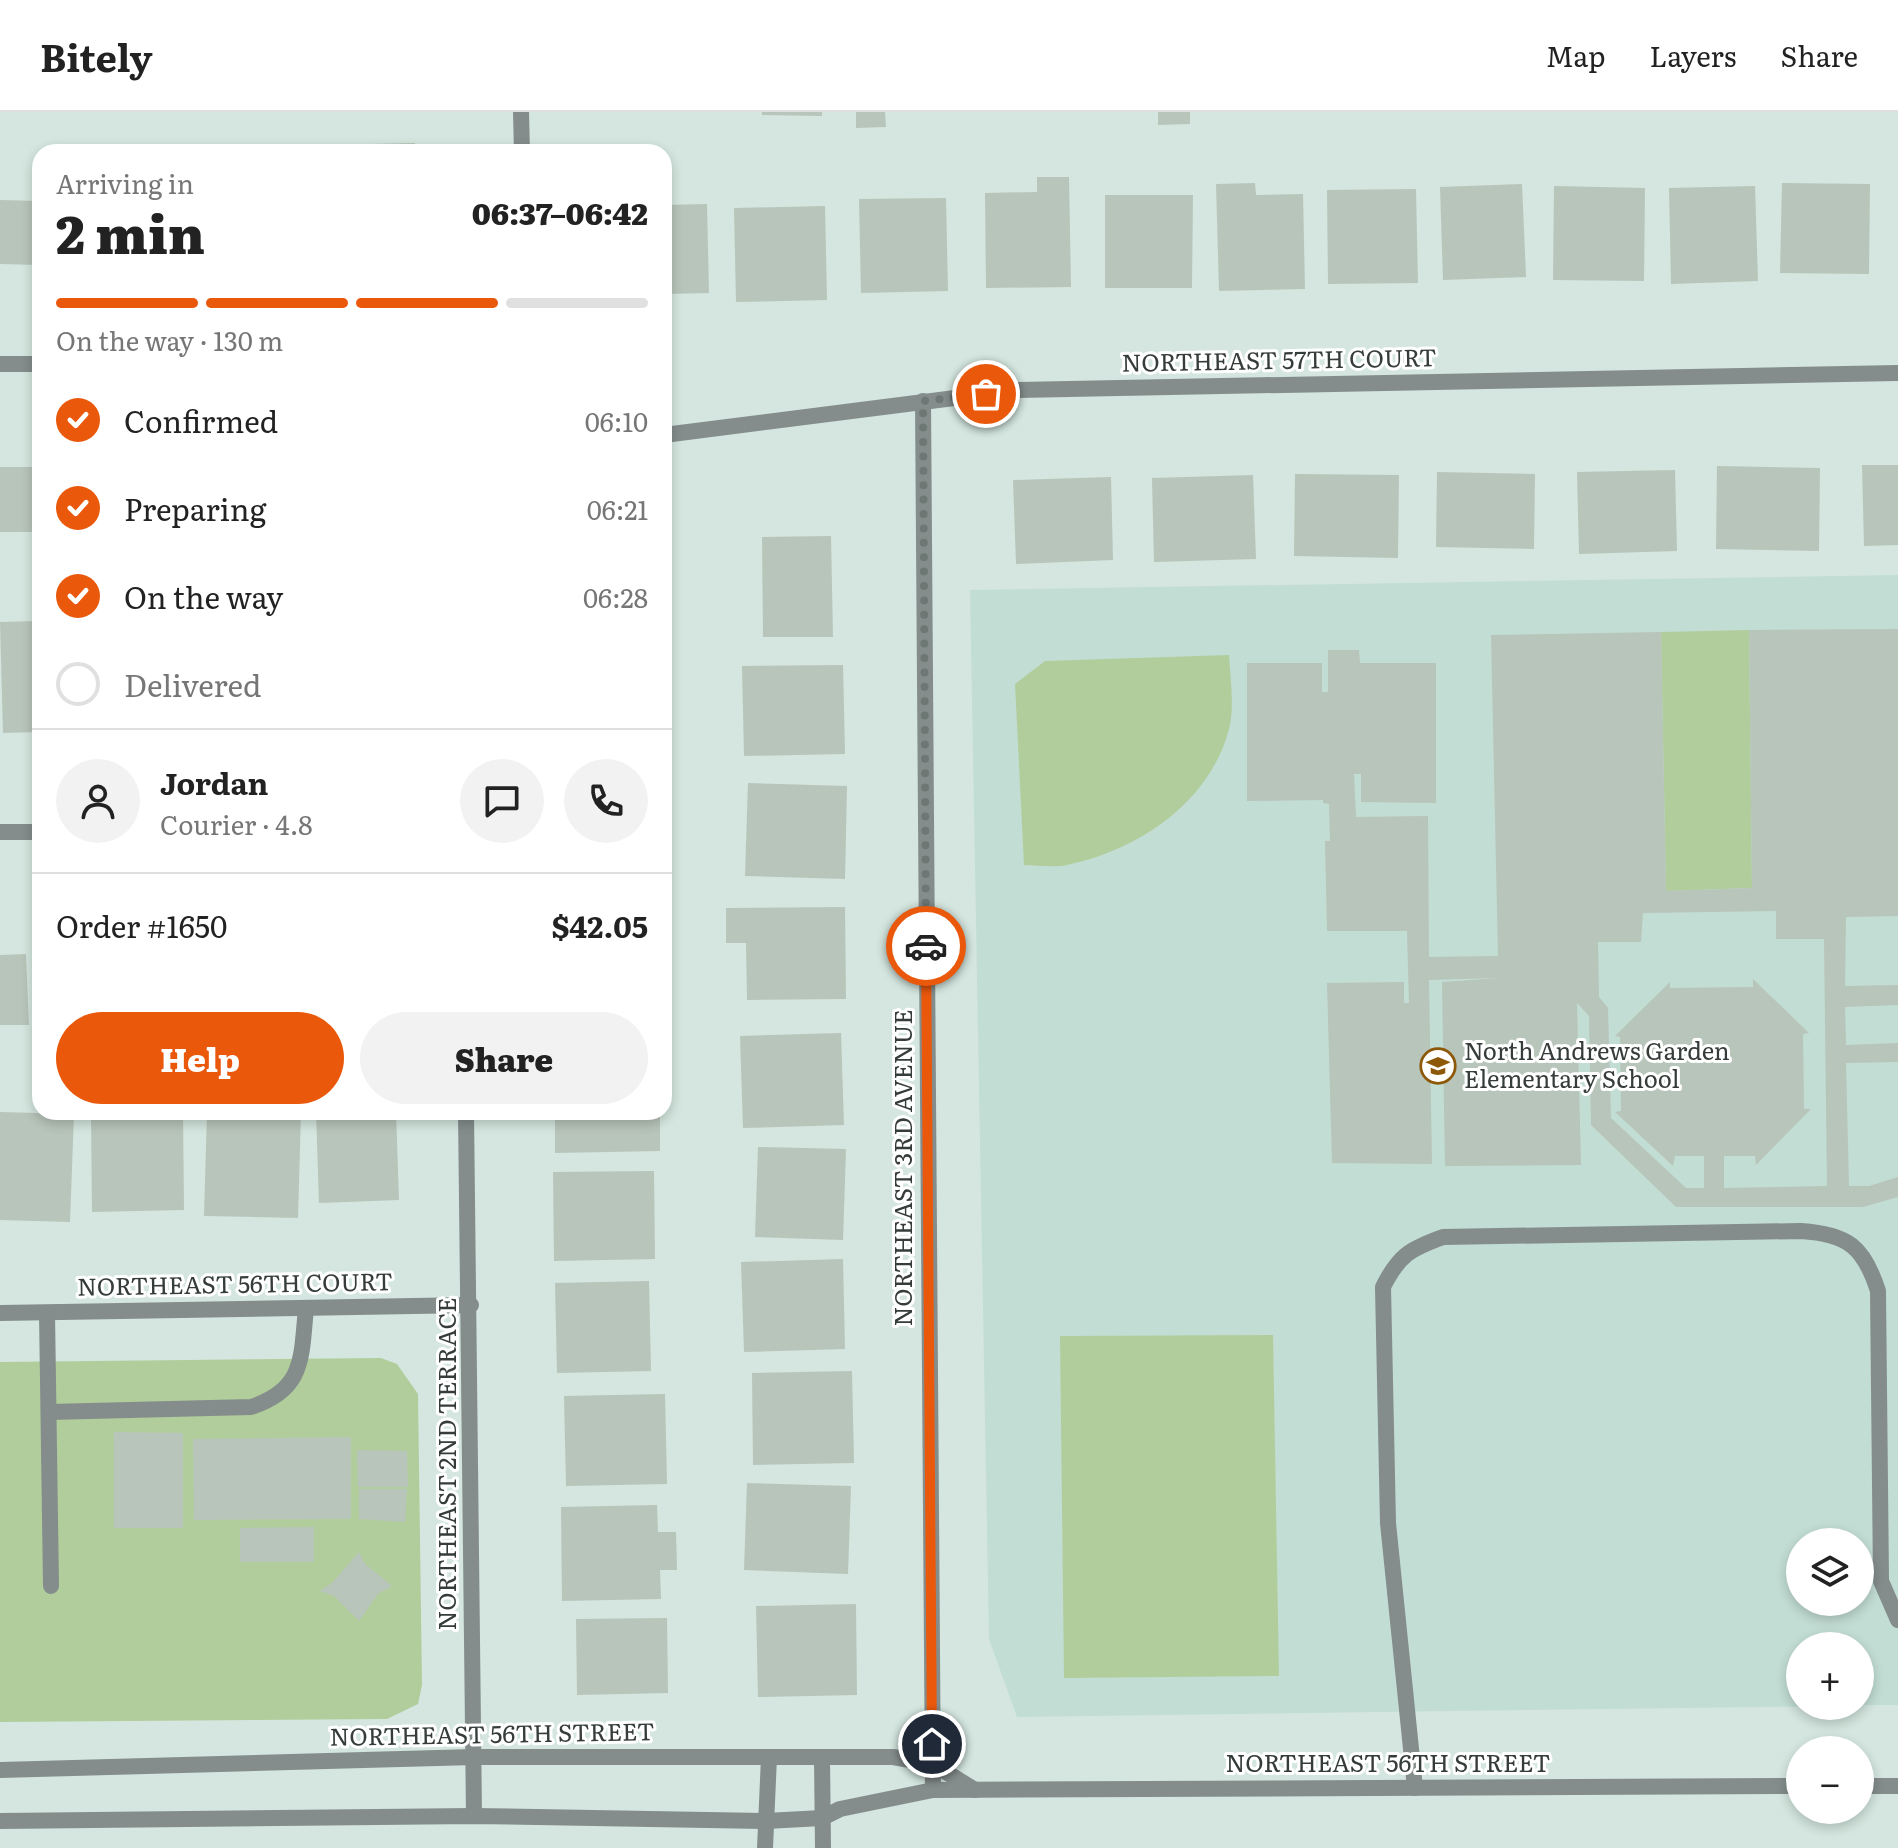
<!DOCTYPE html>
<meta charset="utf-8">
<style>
body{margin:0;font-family:Literata,serif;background:#f2f2f2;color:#222;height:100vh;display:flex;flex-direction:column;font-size:30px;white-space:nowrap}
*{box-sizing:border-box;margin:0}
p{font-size:26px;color:#767676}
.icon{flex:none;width:44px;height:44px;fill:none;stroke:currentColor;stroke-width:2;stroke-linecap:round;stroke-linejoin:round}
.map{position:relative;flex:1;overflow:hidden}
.drawer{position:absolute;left:32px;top:32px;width:640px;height:976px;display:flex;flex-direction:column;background:#fff;border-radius:24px;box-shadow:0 4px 12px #0003}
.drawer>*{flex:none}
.controls{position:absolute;left:1786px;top:1416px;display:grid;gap:16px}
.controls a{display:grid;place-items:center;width:88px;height:88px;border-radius:50%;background:#fff;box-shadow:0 4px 12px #0003;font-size:40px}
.pin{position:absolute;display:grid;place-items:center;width:68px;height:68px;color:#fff;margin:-34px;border:4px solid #fff;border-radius:50%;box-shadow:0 2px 8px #0007}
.courier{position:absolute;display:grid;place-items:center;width:80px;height:80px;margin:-40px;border:6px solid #ea580c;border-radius:50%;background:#fff;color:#222;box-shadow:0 2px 10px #0007}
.head em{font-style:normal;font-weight:800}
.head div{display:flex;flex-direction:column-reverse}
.head{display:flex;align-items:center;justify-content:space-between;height:136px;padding:0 24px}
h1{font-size:52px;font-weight:800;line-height:60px}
.bar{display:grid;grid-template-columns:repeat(4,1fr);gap:12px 8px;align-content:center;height:96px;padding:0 24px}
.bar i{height:10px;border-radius:6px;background:#e0e0e0}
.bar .on{background:#ea580c}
.bar p{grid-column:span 4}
.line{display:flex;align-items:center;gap:20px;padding:0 24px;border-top:2px solid #e0e0e0}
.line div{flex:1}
.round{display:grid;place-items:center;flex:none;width:84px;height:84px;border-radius:42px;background:#f2f2f2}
ol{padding:0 24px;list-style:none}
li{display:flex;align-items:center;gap:24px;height:88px}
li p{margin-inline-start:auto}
li .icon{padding:8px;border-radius:50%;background:#ea580c;color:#fff;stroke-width:4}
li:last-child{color:#767676}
li i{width:44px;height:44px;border:4px solid #e0e0e0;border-radius:50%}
.button{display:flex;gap:16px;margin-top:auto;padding:16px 24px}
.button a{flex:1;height:92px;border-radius:48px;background:#ea580c;color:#fff;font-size:32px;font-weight:800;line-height:92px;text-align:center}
.button a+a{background:#f2f2f2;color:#222}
header{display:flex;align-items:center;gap:48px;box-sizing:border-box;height:112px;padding:0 40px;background:#fff;border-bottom:2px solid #e0e0e0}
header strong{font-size:38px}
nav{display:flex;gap:44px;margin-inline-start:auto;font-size:28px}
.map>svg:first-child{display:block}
.built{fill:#c2ddd4;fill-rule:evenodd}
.green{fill:#b2cd9c}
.building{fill:#b8c5ba;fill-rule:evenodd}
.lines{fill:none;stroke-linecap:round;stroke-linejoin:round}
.service{stroke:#848d8c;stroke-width:16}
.minor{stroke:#848d8c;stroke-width:16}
.tertiary{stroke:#848d8c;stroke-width:16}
.done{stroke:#6d7874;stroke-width:8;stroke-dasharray:0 14.4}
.route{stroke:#ea580c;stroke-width:10}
.labels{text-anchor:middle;stroke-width:6;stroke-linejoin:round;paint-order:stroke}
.street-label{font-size:24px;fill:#353c3a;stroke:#fff}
.poi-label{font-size:24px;fill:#353c3a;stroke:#fff;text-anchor:start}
</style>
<header>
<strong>Bitely</strong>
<nav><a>Map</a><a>Layers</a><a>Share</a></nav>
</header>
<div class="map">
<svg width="1898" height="1736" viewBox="0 0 1898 1736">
<rect width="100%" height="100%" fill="#d4e6df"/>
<path class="built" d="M1898,463V1593H1860V1534H1800V1594H1828L1017,1605L989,1527L970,478ZM1800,1430H1860V1490H1800Z"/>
<g class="green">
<polygon points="1749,518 1752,776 1666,779 1661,520"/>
<path d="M1229,543C1230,566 1235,594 1229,617C1210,690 1139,738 1067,753C1054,756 1037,753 1024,753L1015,572L1045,549Z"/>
<polygon points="1273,1223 1279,1564 1064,1566 1060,1224"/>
<polygon points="381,1246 397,1252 418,1282 422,1573 418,1592 387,1607 0,1610 0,1250"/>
</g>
<g class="building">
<polygon points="762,0 822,0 822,4 762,3"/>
<polygon points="856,0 885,0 886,15 856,16"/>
<polygon points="1158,0 1190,0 1190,12 1158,13"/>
<polygon points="415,31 416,40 323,40 323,33"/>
<polygon points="1037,65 1069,65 1071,175 986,176 985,81 1037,80"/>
<polygon points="1255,71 1256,83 1303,82 1305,177 1219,179 1216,72"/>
<polygon points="1782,71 1870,72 1869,162 1780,161"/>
<polygon points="1522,72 1526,165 1443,168 1440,75"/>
<polygon points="1554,74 1645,76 1644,169 1553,168"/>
<polygon points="1755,74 1758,169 1671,172 1669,76"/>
<polygon points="1416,77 1418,171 1328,172 1327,78"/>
<polygon points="1105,83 1193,83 1192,176 1105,176"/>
<polygon points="946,86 948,179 861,181 859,87"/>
<polygon points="0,88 40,89 40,153 0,152"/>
<polygon points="707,92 709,181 664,182 664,93"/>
<polygon points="825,94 827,188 736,190 734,96"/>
<polygon points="1862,353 1898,353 1898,433 1864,434"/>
<polygon points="1717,354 1820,356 1819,439 1716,437"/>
<rect x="0" y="355" width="40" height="65"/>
<polygon points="1675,358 1677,439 1579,442 1577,360"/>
<polygon points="1437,360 1535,362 1534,437 1436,435"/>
<polygon points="1295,362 1399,363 1398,446 1294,444"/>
<polygon points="1253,363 1256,447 1154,450 1152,366"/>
<polygon points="1111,365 1113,448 1016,452 1013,368"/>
<polygon points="831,424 833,525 763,525 762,425"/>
<polygon points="37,509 39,620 3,621 0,510"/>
<path d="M1898,517V804L1846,805L1845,874L1898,873V893L1845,895L1846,933L1898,931V950L1846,951L1849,1074H1869L1898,1065V1085L1863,1095H1676L1591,1013L1589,904L1577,891L1581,1053L1445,1054L1442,870L1498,866L1429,868L1432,1052L1332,1051L1327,871L1404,870V891H1409L1407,819H1327L1325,729H1330L1329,692L1323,691V688L1247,689V551H1322V580H1328V538H1359L1360,551H1436V691L1361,690V662H1354L1356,705L1428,704L1429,845L1498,844L1491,523L1661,520L1666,779L1752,776L1749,518ZM1776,799V827H1824L1827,1074L1724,1076V1044H1755L1756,1053L1811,997H1804L1803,922L1809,921L1753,867V875L1670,876V870L1615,924L1620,925L1621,999L1615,1000L1673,1054L1675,1044H1704V1076H1686L1611,1006L1608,896L1599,885L1598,830H1641L1643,801Z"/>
<polygon points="843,553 845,642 744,644 742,554"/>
<polygon points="664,555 668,555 669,588 664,588"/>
<polygon points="748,671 847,674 845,767 745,764"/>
<polygon points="664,684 668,684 668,715 664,714"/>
<polygon points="845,795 846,887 747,888 746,831 726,831 726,796"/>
<polygon points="26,842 29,913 0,913 0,843"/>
<polygon points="841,921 844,1013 743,1016 740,924"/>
<polygon points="0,1000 74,1002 70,1110 0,1108"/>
<polygon points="207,1000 301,1000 298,1106 204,1104"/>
<polygon points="316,1000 396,1000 399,1088 319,1091"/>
<polygon points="555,1000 660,1000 660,1039 555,1041"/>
<polygon points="91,1001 183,1001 184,1098 92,1100"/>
<polygon points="758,1035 846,1037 843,1128 755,1125"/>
<polygon points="654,1059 655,1147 554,1149 553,1060"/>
<polygon points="843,1147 845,1237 744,1240 741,1150"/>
<polygon points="649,1169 651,1259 557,1261 555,1171"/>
<polygon points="852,1259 854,1351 753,1353 752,1261"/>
<polygon points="665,1282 667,1372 566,1374 564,1284"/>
<polygon points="114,1320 183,1321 183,1416 114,1416"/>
<polygon points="351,1325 351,1407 194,1408 193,1327"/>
<polygon points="357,1338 407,1339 408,1375 358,1375"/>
<polygon points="747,1371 851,1374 848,1462 744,1458"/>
<polygon points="359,1377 407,1377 405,1410 359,1407"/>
<polygon points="657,1393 658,1420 676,1420 677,1458 660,1458 661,1487 562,1489 561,1395"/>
<polygon points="314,1415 314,1450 240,1450 240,1416"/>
<polygon points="359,1440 365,1452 392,1474 378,1482 359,1509 334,1484 320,1479 333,1470"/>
<polygon points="856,1492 857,1583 758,1585 756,1494"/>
<polygon points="667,1506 668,1581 577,1583 576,1507"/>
</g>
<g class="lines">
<g class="service">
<polyline points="47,1201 51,1474"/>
<path d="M49,1300L251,1295C305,1277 301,1246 306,1196"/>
<path d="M1415,1676L1388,1411L1383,1175C1399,1143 1410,1137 1443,1125L1801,1119C1848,1122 1864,1135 1878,1179L1881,1469L1898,1508"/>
</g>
<g class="minor">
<polyline points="521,0 522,40"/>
<polyline points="0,252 40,252"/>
<polyline points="923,289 933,1678"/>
<polyline points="664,323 1018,278 1898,261"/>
<polyline points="0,720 40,720"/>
<polyline points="466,1000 474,1704"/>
<polyline points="0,1201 471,1193"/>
<polyline points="822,1646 823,1736"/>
<polyline points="765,1736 769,1645"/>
</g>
<g class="tertiary">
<polyline points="0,1658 474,1645 893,1645 933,1652 975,1678"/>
<polyline points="1860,1674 1898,1674"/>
<polyline points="0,1709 474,1704 766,1709 822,1706 840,1697 933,1678 1800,1674"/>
</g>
</g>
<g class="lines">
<polyline class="done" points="926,834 923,289 986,282"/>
<polyline class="route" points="926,834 932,1632"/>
</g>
<defs>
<symbol id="school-ring" viewBox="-11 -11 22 22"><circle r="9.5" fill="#fff" stroke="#8d5909" stroke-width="1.5"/><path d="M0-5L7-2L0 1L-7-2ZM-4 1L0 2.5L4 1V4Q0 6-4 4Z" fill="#8d5909"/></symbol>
</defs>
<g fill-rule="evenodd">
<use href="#school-ring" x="1418" y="934" width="40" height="40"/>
</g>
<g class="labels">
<g class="street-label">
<text transform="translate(1279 249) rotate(-1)" y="8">NORTHEAST 57TH COURT</text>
<text transform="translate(904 1056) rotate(-90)" y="8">NORTHEAST 3RD AVENUE</text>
<text transform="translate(235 1173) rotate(-1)" y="8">NORTHEAST 56TH COURT</text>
<text transform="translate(448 1352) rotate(-90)" y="8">NORTHEAST 2ND TERRACE</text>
<text transform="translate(492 1623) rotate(-1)" y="8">NORTHEAST 56TH STREET</text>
<text x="1388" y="1660">NORTHEAST 56TH STREET</text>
</g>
<g class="poi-label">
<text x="1464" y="948">North Andrews Garden<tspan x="1464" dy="28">Elementary School</tspan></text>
</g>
</g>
</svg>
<div class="controls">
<a><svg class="icon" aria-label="layers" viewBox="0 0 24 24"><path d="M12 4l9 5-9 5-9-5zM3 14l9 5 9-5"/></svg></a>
<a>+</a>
<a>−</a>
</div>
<div class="pin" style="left:986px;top:282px;background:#ea580c"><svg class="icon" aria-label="bag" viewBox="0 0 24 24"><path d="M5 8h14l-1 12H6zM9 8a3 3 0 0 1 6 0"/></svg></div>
<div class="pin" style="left:932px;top:1632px;background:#1f2937"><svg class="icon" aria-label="home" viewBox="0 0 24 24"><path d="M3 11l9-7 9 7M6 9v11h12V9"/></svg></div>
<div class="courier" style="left:926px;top:834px"><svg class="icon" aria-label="car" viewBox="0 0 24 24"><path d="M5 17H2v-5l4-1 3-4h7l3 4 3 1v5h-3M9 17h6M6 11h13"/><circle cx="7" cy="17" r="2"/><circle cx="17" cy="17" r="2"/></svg></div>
<section class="drawer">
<div class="head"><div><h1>2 min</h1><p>Arriving in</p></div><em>06:37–06:42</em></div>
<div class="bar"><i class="on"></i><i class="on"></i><i class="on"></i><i></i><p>On the way · 130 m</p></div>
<ol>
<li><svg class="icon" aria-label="check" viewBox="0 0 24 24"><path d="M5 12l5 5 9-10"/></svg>Confirmed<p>06:10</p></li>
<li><svg class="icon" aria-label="check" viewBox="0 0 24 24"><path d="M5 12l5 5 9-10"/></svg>Preparing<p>06:21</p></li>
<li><svg class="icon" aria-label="check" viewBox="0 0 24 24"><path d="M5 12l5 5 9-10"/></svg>On the way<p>06:28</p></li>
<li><i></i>Delivered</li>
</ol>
<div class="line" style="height:144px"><a class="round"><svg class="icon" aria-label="person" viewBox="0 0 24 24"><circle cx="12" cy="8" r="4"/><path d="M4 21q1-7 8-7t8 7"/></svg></a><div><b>Jordan</b><p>Courier · 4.8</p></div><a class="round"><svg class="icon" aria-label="chat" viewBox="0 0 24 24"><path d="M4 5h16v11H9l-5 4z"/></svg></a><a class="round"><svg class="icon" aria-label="phone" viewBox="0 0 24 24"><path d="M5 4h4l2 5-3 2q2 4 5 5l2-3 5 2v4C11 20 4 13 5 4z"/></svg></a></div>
<div class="line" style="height:104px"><div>Order #1650</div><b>$42.05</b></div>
<div class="button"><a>Help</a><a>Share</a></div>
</section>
</div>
